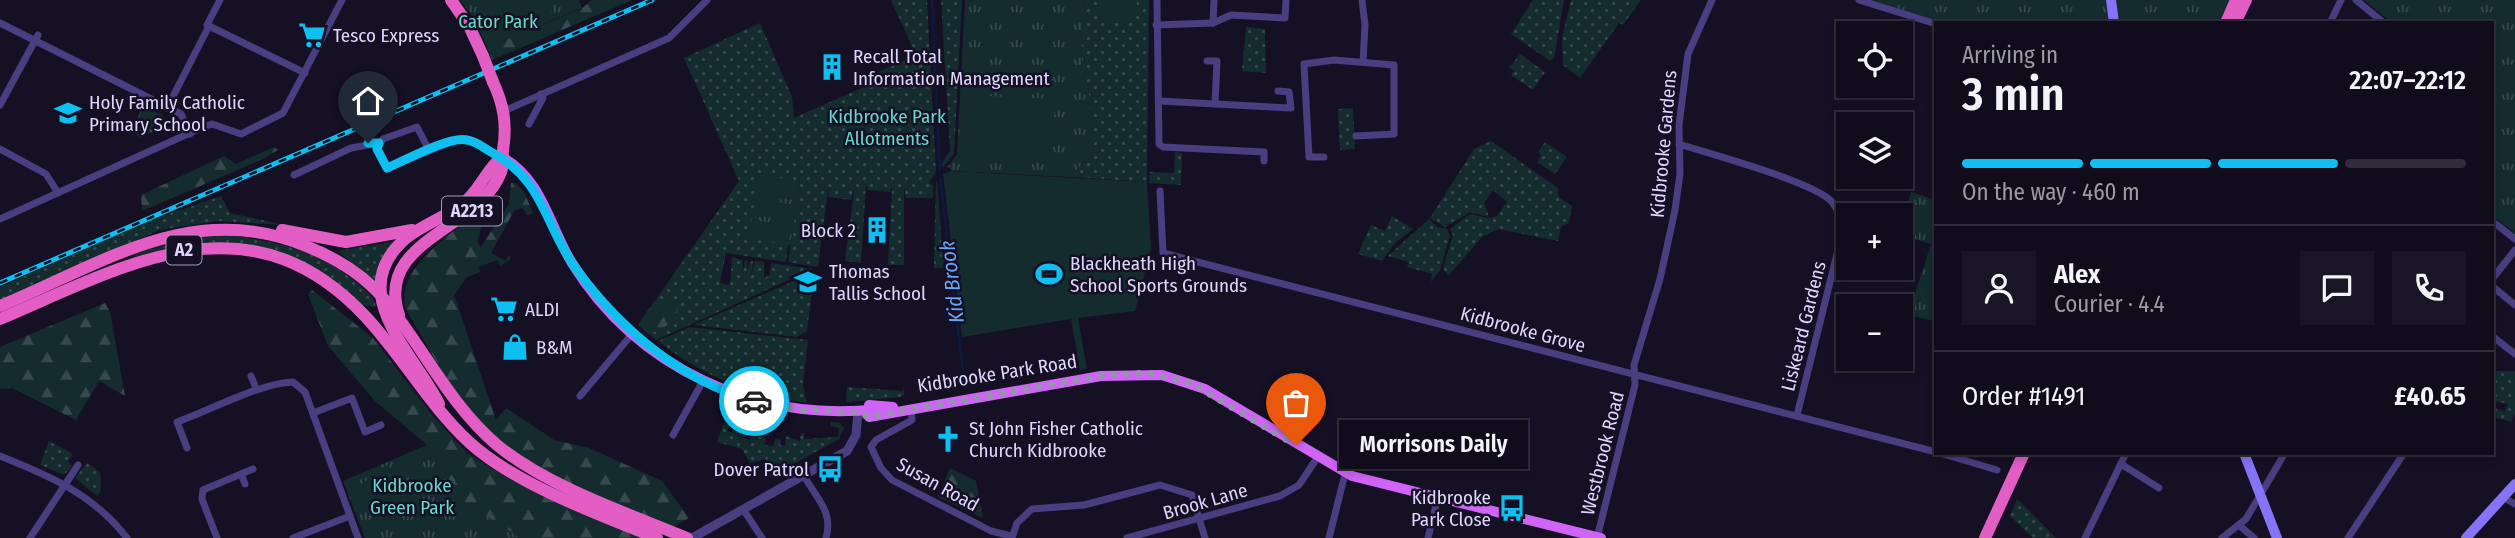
<!DOCTYPE html>
<meta charset="utf-8">
<style>
body{margin:0;font-family:"Fira Sans Condensed",sans-serif;background:#191524;color:#f1f3f6;height:100vh;display:flex;flex-direction:column;font-size:26px;white-space:nowrap}
*{box-sizing:border-box;margin:0}
p{font-size:23px;color:#9c9ba3}
.icon{flex:none;width:38px;height:38px;fill:none;stroke:currentColor;stroke-width:2;stroke-linecap:round;stroke-linejoin:round}
.map{position:relative;flex:1;overflow:hidden}
.side{position:absolute;left:1934px;top:21px;width:560px;height:434px;display:flex;flex-direction:column;background:#100c1b;border-radius:0px;box-shadow:0 4px 10px #0003,0 0 0 2px #302c3a}
.side>*{flex:none}
.tools{position:absolute;left:1836px;top:21px;display:grid;gap:14px}
.tools a{display:grid;place-items:center;width:77px;height:77px;border-radius:0px;background:#100c1b;box-shadow:0 4px 10px #0003,0 0 0 2px #302c3a;font-size:35px}
.pin{position:absolute;display:grid;place-items:center;width:60px;height:60px;color:#fff;margin:-72px -30px;border-radius:50% 50% 50% 0;rotate:-45deg;box-shadow:0 0 7px #0007}
.pin .icon{rotate:45deg}
.courier{position:absolute;display:grid;place-items:center;width:70px;height:70px;margin:-35px;border:5px solid #0ebff0;border-radius:50%;background:#fff;color:#222;box-shadow:0 2px 9px #0007}
.bubble{position:absolute;height:49px;border-radius:0px;background:#100c1b;box-shadow:0 4px 10px #0003,0 0 0 2px #302c3a;font-size:23px;font-weight:600;line-height:49px;text-align:center}
.head em{font-style:normal;font-weight:600}
.head div{display:flex;flex-direction:column-reverse}
.head{display:flex;align-items:center;justify-content:space-between;height:119px;padding:0 28px}
h1{font-size:46px;font-weight:600;line-height:52px}
.bar{display:grid;grid-template-columns:repeat(4,1fr);gap:10px 7px;align-content:center;height:84px;padding:0 28px}
.bar i{height:9px;border-radius:5px;background:#302c3a}
.bar .current{background:#0ebff0}
.bar p{grid-column:span 4}
.line{display:flex;align-items:center;gap:18px;padding:0 28px;border-top:2px solid #302c3a}
.line div{flex:1}
.round{display:grid;place-items:center;flex:none;width:74px;height:74px;border-radius:0px;background:#191524}
.map>svg:first-child{display:block}
.grass{fill:url(#grass-dots)}
.forest{fill:url(#forest-firs)}
.park{fill:url(#park-tufts)}
.pitch{fill:#142c2e}
.lines{fill:none;stroke-linecap:round;stroke-linejoin:round}
.stream{stroke:#0d1a40;stroke-width:2.5}
.minor{stroke:#483e80;stroke-width:7}
.tertiary{stroke:#483e80;stroke-width:9}
.secondary{stroke:#8673f7;stroke-width:10}
.primary{stroke:#d064f6;stroke-width:10}
.trunk{stroke:#e25ec4;stroke-width:12}
.rail-casing{stroke:#0ebff0;stroke-width:5}
.rail{stroke:#161024;stroke-width:2.5;stroke-dasharray:8;stroke-linecap:butt}
.trunk-bridge{stroke:#e25ec4;stroke-width:12}
.done{stroke:#9991b1;stroke-width:7;stroke-dasharray:0 12.6}
.route{stroke:#0ebff0;stroke-width:9}
.labels{text-anchor:middle;stroke-width:5;stroke-linejoin:round;paint-order:stroke}
.shield{fill:#161024;stroke:#a39bbc;stroke-width:2}
.shield-label{font-size:18px;font-weight:bold;fill:#dfd6fd}
.park-label{font-size:19px;fill:#66d9c9;stroke:#161024}
.poi-label{font-size:19px;fill:#dfd6fd;stroke:#161024;text-anchor:start}
.street-label{font-size:19px;fill:#dfd6fd;stroke:#161024}
.water-label{font-size:21px;font-style:italic;fill:#6aa5f6;stroke:#161024}
</style>
<div class="map">
<svg width="2515" height="538" viewBox="0 0 2515 538">
<defs>
<pattern id="grass-dots" width="8" height="8" patternUnits="userSpaceOnUse" patternTransform="scale(1.75)"><rect width="8" height="8" fill="#142c2e"/><path d="M2 2h.1M6 6h.1" fill="none" stroke="#364a4d" stroke-width="1.8" stroke-linecap="round"/></pattern>
<pattern id="forest-firs" width="22" height="20" patternUnits="userSpaceOnUse" patternTransform="scale(1.75)"><rect width="22" height="20" fill="#142c2e"/><path d="M5 1l3.5 6h-7zM16 11l3.5 6h-7z" fill="#364a4d"/></pattern>
<pattern id="park-tufts" width="24" height="20" patternUnits="userSpaceOnUse" patternTransform="scale(1.75)"><rect width="24" height="20" fill="#142c2e"/><path d="M3 7l-1-3M5 7V3M7 7l1-3M15 17l-1-3M17 17v-4M19 17l1-3" fill="none" stroke="#364a4d"/></pattern>
</defs>
<rect width="100%" height="100%" fill="#161024"/>
<g class="grass">
<polygon points="891,0 927,0 936,172 929,183 933,185 933,198 906,198 904,187 904,265 888,265 892,187 890,192 868,190 866,185 861,263 845,261 855,184 851,200 828,197 829,181 818,267 788,262 800,181 749,238 788,244 786,262 726,253 720,283 730,285 732,257 743,260 742,275 745,260 748,261 746,276 750,261 753,261 751,276 755,261 764,262 764,278 770,275 771,263 813,269 656,340 638,325 739,181 684,58 760,23 792,97 794,118 864,87 861,80 916,55"/>
<polygon points="941,0 962,0 954,154 943,167 941,165 950,151"/>
<polygon points="1085,0 1149,0 1147,182 1072,177 1090,152 1089,92 1081,58"/>
<polygon points="1533,0 1564,0 1554,58 1550,61 1511,34"/>
<polygon points="1571,0 1641,0 1623,25 1619,23 1580,78 1563,65 1562,37"/>
<polygon points="1246,27 1265,29 1266,73 1242,71"/>
<polygon points="1520,54 1545,72 1533,90 1511,75 1514,71 1509,68"/>
<polygon points="1353,108 1355,149 1340,150 1338,109"/>
<polygon points="1491,141 1558,188 1558,196 1572,206 1569,223 1561,227 1558,241 1498,229 1482,237 1448,276 1443,268 1453,235 1450,229 1470,214 1488,218 1497,216 1507,202 1493,190 1484,203 1489,217 1470,212 1445,227 1430,218 1474,149"/>
<polygon points="1545,142 1567,157 1555,174 1537,162 1541,155 1538,152"/>
<polygon points="1175,152 1182,153 1181,185 1149,183 1150,172 1174,173"/>
<polygon points="936,181 937,182 944,268 934,268"/>
<polygon points="221,196 230,213 284,225 217,221 160,230 0,300 0,287 151,220"/>
<polygon points="1392,216 1413,229 1395,243 1382,261 1358,254 1371,225 1385,231"/>
<polygon points="1429,219 1437,227 1447,229 1450,236 1440,270 1431,282 1432,274 1407,267 1409,262 1388,256"/>
<path d="M224,235C273,240 317,250 356,282C364,289 374,295 376,307L361,305L330,280L222,243L172,246L135,257L134,254L191,238Z"/>
<polygon points="396,241 384,257 375,281 337,251"/>
<polygon points="801,278 813,283 807,331 797,337 693,325"/>
<path d="M690,327L808,340L803,385L807,403C752,396 702,376 658,341Z"/>
<polygon points="2492,371 2515,371 2515,413 2511,422 2492,417 2492,408 2505,411 2508,404 2494,401"/>
<polygon points="904,385 904,395 900,397 846,402 847,387 903,391"/>
<polygon points="725,420 732,422 727,431 732,432 734,423 741,425 741,430 748,428 744,438 750,440 751,430 758,432 757,436 766,438 765,445 773,446 775,439 781,440 780,445 785,446 786,436 800,441 801,433 804,433 804,439 838,437 839,428 831,426 831,422 840,423 844,428 839,439 770,477 770,466 766,459 750,463 742,449 717,442"/>
<polygon points="49,441 73,454 68,461 72,466 64,475 40,465"/>
<polygon points="87,463 100,472 101,491 97,496 75,478"/>
<polygon points="2017,499 2056,538 2033,538 2010,516"/>
</g>
<g class="forest">
<polygon points="592,0 632,0 492,60 487,47 581,9"/>
<polygon points="274,147 278,150 265,158 142,211 141,195 224,156 236,164"/>
<path d="M511,183H516L524,192L533,213L527,215L523,208L514,211L491,253L506,261L509,256L511,259L500,266L497,260L479,267L480,272L467,277L454,295L496,420L506,408L554,440L589,448L662,481L689,518L673,527C608,499 530,474 480,423C448,390 430,348 406,310C392,264 463,230 490,199L477,242L481,247L509,204Z"/>
<polygon points="312,290 373,338 433,416 467,453 511,480 641,538 520,538 464,501 427,445 375,401 328,346 308,294"/>
<path d="M665,298L674,301L678,307C672,322 664,332 648,333L638,325L654,302Z"/>
<polygon points="105,303 110,312 125,396 99,381 76,420 12,388 0,389 0,347"/>
<polygon points="950,468 976,481 983,518 938,497"/>
</g>
<g class="park">
<polygon points="460,0 579,0 582,8 487,47 475,20"/>
<polygon points="965,0 1085,0 1081,57 1089,92 1090,152 1072,177 951,171 950,167 947,168 957,154"/>
<polygon points="1871,0 2233,0 2222,23 1942,23"/>
<polygon points="2364,0 2515,0 2515,233 2492,215 2492,23 2392,23"/>
<polygon points="142,109 162,114 168,124 140,138 132,130"/>
<polygon points="758,175 800,181 791,245 749,239"/>
<polygon points="1911,192 1935,200 1935,321 1908,315 1931,244 1901,235 1901,224"/>
<polygon points="427,445 464,501 520,538 365,538 343,481"/>
</g>
<g class="pitch">
<polygon points="483,0 548,0 553,11 498,35"/>
<polygon points="1098,0 1137,0 1136,20 1097,19"/>
<polygon points="963,95 1055,99 1052,159 961,155"/>
<polygon points="951,171 1147,182 1151,249 1135,311 1078,318 1087,369 1080,370 1071,319 962,337 943,174"/>
<polygon points="759,178 798,184 796,200 757,194"/>
<polygon points="756,199 795,205 793,221 754,215"/>
<polygon points="753,220 792,226 789,242 751,236"/>
<polygon points="388,465 411,499 376,523 354,489"/>
</g>
<g class="lines">
<g class="stream">
<polyline points="932,0 940,170"/>
<polyline points="940,177 965,388"/>
</g>
<g class="minor">
<polyline points="220,0 207,25 305,73"/>
<polyline points="1157,0 1159,144 1163,147 1264,152 1264,161"/>
<polyline points="1362,0 1365,25 1363,62"/>
<polyline points="1859,0 1936,24"/>
<polyline points="2356,0 2384,23"/>
<polyline points="0,23 181,114 190,134"/>
<polyline points="1213,23 1214,0"/>
<polyline points="2330,23 2341,0"/>
<polyline points="1156,25 1213,23 1231,15 1285,18 1286,0"/>
<polyline points="1207,61 1217,61 1215,104"/>
<polyline points="1159,101 1291,108 1289,92 1278,91"/>
<polyline points="0,105 38,35"/>
<polyline points="167,108 209,26"/>
<polyline points="504,111 669,38 707,0"/>
<polyline points="529,124 543,98 541,94"/>
<path d="M1679,144C1710,154 1815,182 1832,202C1841,213 1842,226 1841,238L1797,415"/>
<polyline points="0,149 46,174 58,193"/>
<polyline points="429,150 417,127 383,139 377,149 387,168 458,139 472,141 502,157"/>
<polyline points="1324,157 1309,157 1304,64 1334,60 1394,65 1394,134 1356,136"/>
<polyline points="294,175 351,148 379,143"/>
<polyline points="1160,191 1163,253 1936,452"/>
<polyline points="0,219 203,127 212,124 241,134 283,113 342,0"/>
<polyline points="2492,221 2515,239"/>
<polyline points="2492,279 2515,250"/>
<polyline points="2492,286 2515,305"/>
<polyline points="2492,336 2515,354"/>
<polyline points="251,376 256,388"/>
<polyline points="580,396 633,333"/>
<polyline points="911,408 912,420 876,440 871,447 881,468 892,480 991,531 1011,536"/>
<polyline points="313,413 352,398 365,432 381,425"/>
<polyline points="673,435 703,381"/>
<path d="M187,448L177,422C211,410 260,383 293,382L305,392L358,538"/>
<polyline points="1940,453 1997,470"/>
<path d="M0,456C50,476 93,494 127,538"/>
<polyline points="2121,464 2159,488"/>
<polyline points="241,474 245,484"/>
<path d="M803,474C815,497 834,511 826,538"/>
<polyline points="2504,498 2515,504"/>
<polyline points="743,509 762,538"/>
<polyline points="2240,526 2254,538"/>
<polyline points="30,538 78,465"/>
<polyline points="217,538 202,499 203,490 253,469"/>
<polyline points="293,538 350,516"/>
<polyline points="1012,538 1017,523 1032,509 1084,505 1160,485 1192,495 1205,538"/>
<polyline points="1127,538 1280,496 1299,485 1317,458"/>
<polyline points="1329,538 1345,474"/>
<polyline points="1428,538 1438,497"/>
<polyline points="1597,538 1635,385 1634,365 1660,279 1675,210 1680,174 1679,125 1688,54 1712,0"/>
<polyline points="2085,538 2126,453"/>
<polyline points="2222,538 2246,519 2285,453"/>
<polyline points="2348,538 2404,453"/>
</g>
<polyline class="tertiary" points="692,538 847,451 856,435 858,412"/>
<g class="secondary">
<polyline points="2111,0 2114,23"/>
<polyline points="2244,453 2277,538"/>
<polyline points="2466,538 2515,484"/>
</g>
<g class="primary">
<path d="M502,157C542,178 550,228 572,263C637,368 756,423 878,409"/>
<polyline points="869,405 893,407"/>
<polyline points="869,417 1101,376 1162,375 1205,389 1352,476 1601,538"/>
</g>
<g class="trunk">
<polyline points="451,0 469,26 483,56"/>
<polyline points="2226,23 2236,0"/>
<polyline points="2235,23 2246,0"/>
<polyline points="282,230 346,242 412,230"/>
<path d="M0,306C102,264 193,199 306,246C336,258 363,274 384,299C423,347 449,404 497,445C548,487 627,513 687,538"/>
<path d="M399,315C374,240 479,230 501,172C504,165 502,157 503,150C507,125 504,105 493,82"/>
<path d="M0,319C127,265 248,193 364,315C402,355 428,404 469,442C513,483 600,515 657,538"/>
<path d="M439,404C415,354 343,293 405,239C423,224 447,217 465,202C480,189 487,169 502,157"/>
<polyline points="1985,538 2024,453"/>
</g>
<defs>
<polyline id="rail" points="0,283 652,0"/>
</defs>
<use href="#rail" class="rail-casing"/>
<use href="#rail" class="rail"/>
<polyline class="trunk-bridge" points="483,56 493,82"/>
</g>
<g class="lines">
<polyline class="done" points="754,401 797,410 858,412 869,417 1101,376 1148,373 1191,383 1296,445"/>
<path class="route" d="M368,143H379L377,149L387,168C406,160 449,136 467,140C476,141 484,148 491,152C545,180 544,226 577,270C621,330 682,381 754,401"/>
</g>
<defs>
<symbol id="supermarket-bare" viewBox="-9 -9 18 18"><path d="M-6-5.5h2.5l.6 2H6L4.5 2H-2.5L-4.4-4H-6ZM-1.5 3.2a1.3 1.3 0 1 0 .1 0ZM3 3.2a1.3 1.3 0 1 0 .1 0Z" fill="#0ebff0" stroke="#161024" stroke-width="2.5" paint-order="stroke"/></symbol>
<symbol id="building-bare" viewBox="-9 -9 18 18"><path d="M-4-6H4V6H1V3H-1V6H-4ZM-2.5-4.3h1.7v1.8h-1.7ZM.8-4.3h1.7v1.8H.8ZM-2.5-1h1.7V.8h-1.7ZM.8-1h1.7V.8H.8Z" fill="#0ebff0" stroke="#161024" stroke-width="2.5" paint-order="stroke"/></symbol>
<symbol id="school-bare" viewBox="-9 -9 18 18"><path d="M0-5L7-2L0 1L-7-2ZM-4 1L0 2.5L4 1V4Q0 6-4 4Z" fill="#0ebff0" stroke="#161024" stroke-width="2.5" paint-order="stroke"/></symbol>
<symbol id="stadium-bare" viewBox="-9 -9 18 18"><path d="M0-5a6.5 5 0 1 0 0 10a6.5 5 0 1 0 0-10ZM-3.5-1.8h7v3.6h-7Z" fill="#0ebff0" stroke="#161024" stroke-width="2.5" paint-order="stroke"/></symbol>
<symbol id="shop-bare" viewBox="-9 -9 18 18"><path d="M-5-2.5h2.3a2.7 3.5 0 0 1 5.4 0H5L5.5 6h-11ZM-1.5-2.5h3a1.5 2.3 0 0 0-3 0Z" fill="#0ebff0" stroke="#161024" stroke-width="2.5" paint-order="stroke"/></symbol>
<symbol id="church-bare" viewBox="-9 -9 18 18"><path d="M-1.2-6h2.4v3.5h3.3v2.4h-3.3V6h-2.4V-.1h-3.3v-2.4h3.3Z" fill="#0ebff0" stroke="#161024" stroke-width="2.5" paint-order="stroke"/></symbol>
<symbol id="bus-bare" viewBox="-9 -9 18 18"><path d="M-5-6H5V4H4V6H2V4H-2V6H-4V4H-5ZM-3.5-4V0h7V-4ZM-3.5 1.2v1.5H-2V1.2ZM2 1.2v1.5H3.5V1.2Z" fill="#0ebff0" stroke="#161024" stroke-width="2.5" paint-order="stroke"/></symbol>
</defs>
<g fill-rule="evenodd">
<use href="#supermarket-bare" x="293" y="16" width="38" height="38"/>
<use href="#building-bare" x="813" y="48" width="38" height="38"/>
<use href="#school-bare" x="49" y="94" width="38" height="38"/>
<use href="#building-bare" x="858" y="211" width="38" height="38"/>
<use href="#stadium-bare" x="1030" y="255" width="38" height="38"/>
<use href="#school-bare" x="789" y="263" width="38" height="38"/>
<use href="#supermarket-bare" x="485" y="290" width="38" height="38"/>
<use href="#shop-bare" x="496" y="328" width="38" height="38"/>
<use href="#church-bare" x="929" y="420" width="38" height="38"/>
<use href="#bus-bare" x="811" y="450" width="38" height="38"/>
<use href="#bus-bare" x="1493" y="489" width="38" height="38"/>
</g>
<g class="labels">
<g class="shield">
<rect x="442" y="196.5" width="60" height="29" rx="5"/>
<rect x="166.5" y="235.5" width="35" height="29" rx="5"/>
</g>
<g class="shield-label">
<text x="472" y="217">A2213</text>
<text x="184" y="256">A2</text>
</g>
<g class="park-label">
<text x="498" y="28">Cator Park</text>
<text x="887" y="123">Kidbrooke Park<tspan x="887" dy="22">Allotments</tspan></text>
<text x="412" y="492">Kidbrooke<tspan x="412" dy="22">Green Park</tspan></text>
</g>
<g class="poi-label">
<text x="333" y="42">Tesco Express</text>
<text x="853" y="63">Recall Total<tspan x="853" dy="22">Information Management</tspan></text>
<text x="89" y="109">Holy Family Catholic<tspan x="89" dy="22">Primary School</tspan></text>
<text x="856" y="237" text-anchor="end">Block 2</text>
<text x="1070" y="270">Blackheath High<tspan x="1070" dy="22">School Sports Grounds</tspan></text>
<text x="829" y="278">Thomas<tspan x="829" dy="22">Tallis School</tspan></text>
<text x="525" y="316">ALDI</text>
<text x="536" y="354">B&amp;M</text>
<text x="969" y="435">St John Fisher Catholic<tspan x="969" dy="22">Church Kidbrooke</tspan></text>
<text x="809" y="476" text-anchor="end">Dover Patrol</text>
<text x="1491" y="504" text-anchor="end">Kidbrooke<tspan x="1491" dy="22">Park Close</tspan></text>
</g>
<g class="street-label">
<text transform="translate(1663 144) rotate(-85)" y="7">Kidbrooke Gardens</text>
<text transform="translate(1803 326) rotate(-76)" y="7">Liskeard Gardens</text>
<text transform="translate(1523 329) rotate(15)" y="7">Kidbrooke Grove</text>
<text transform="translate(997 373) rotate(-9)" y="7">Kidbrooke Park Road</text>
<text transform="translate(1602 453) rotate(-76)" y="7">Westbrook Road</text>
<text transform="translate(938 484) rotate(29)" y="7">Susan Road</text>
<text transform="translate(1205 501) rotate(-16)" y="7">Brook Lane</text>
</g>
<g class="water-label">
<text transform="translate(952 282) rotate(-97)" y="7">Kid Brook</text>
</g>
</g>
</svg>
<div class="tools">
<a><svg class="icon" aria-label="locate" viewBox="0 0 24 24"><circle cx="12" cy="12" r="6"/><path d="M12 2v4M12 18v4M2 12h4M18 12h4"/></svg></a>
<a><svg class="icon" aria-label="layers" viewBox="0 0 24 24"><path d="M12 4l9 5-9 5-9-5zM3 14l9 5 9-5"/></svg></a>
<a>+</a>
<a>−</a>
</div>
<div class="pin" style="left:1296px;top:445px;background:#ea580c"><svg class="icon" aria-label="bag" viewBox="0 0 24 24"><path d="M5 8h14l-1 12H6zM9 8a3 3 0 0 1 6 0"/></svg></div>
<div class="pin" style="left:368px;top:143px;background:#1f2937"><svg class="icon" aria-label="home" viewBox="0 0 24 24"><path d="M3 11l9-7 9 7M6 9v11h12V9"/></svg></div>
<div class="courier" style="left:754px;top:401px"><svg class="icon" aria-label="car" viewBox="0 0 24 24"><path d="M5 17H2v-5l4-1 3-4h7l3 4 3 1v5h-3M9 17h6M6 11h13"/><circle cx="7" cy="17" r="2"/><circle cx="17" cy="17" r="2"/></svg></div>
<div class="bubble" style="left:1339px;top:420px;width:189px">Morrisons Daily</div>
<section class="side">
<div class="head"><div><h1>3 min</h1><p>Arriving in</p></div><em>22:07–22:12</em></div>
<div class="bar"><i class="current"></i><i class="current"></i><i class="current"></i><i></i><p>On the way · 460 m</p></div>
<div class="line" style="height:126px"><a class="round"><svg class="icon" aria-label="person" viewBox="0 0 24 24"><circle cx="12" cy="8" r="4"/><path d="M4 21q1-7 8-7t8 7"/></svg></a><div><b>Alex</b><p>Courier · 4.4</p></div><a class="round"><svg class="icon" aria-label="chat" viewBox="0 0 24 24"><path d="M4 5h16v11H9l-5 4z"/></svg></a><a class="round"><svg class="icon" aria-label="phone" viewBox="0 0 24 24"><path d="M5 4h4l2 5-3 2q2 4 5 5l2-3 5 2v4C11 20 4 13 5 4z"/></svg></a></div>
<div class="line" style="height:91px"><div>Order #1491</div><b>£40.65</b></div>
</section>
</div>
